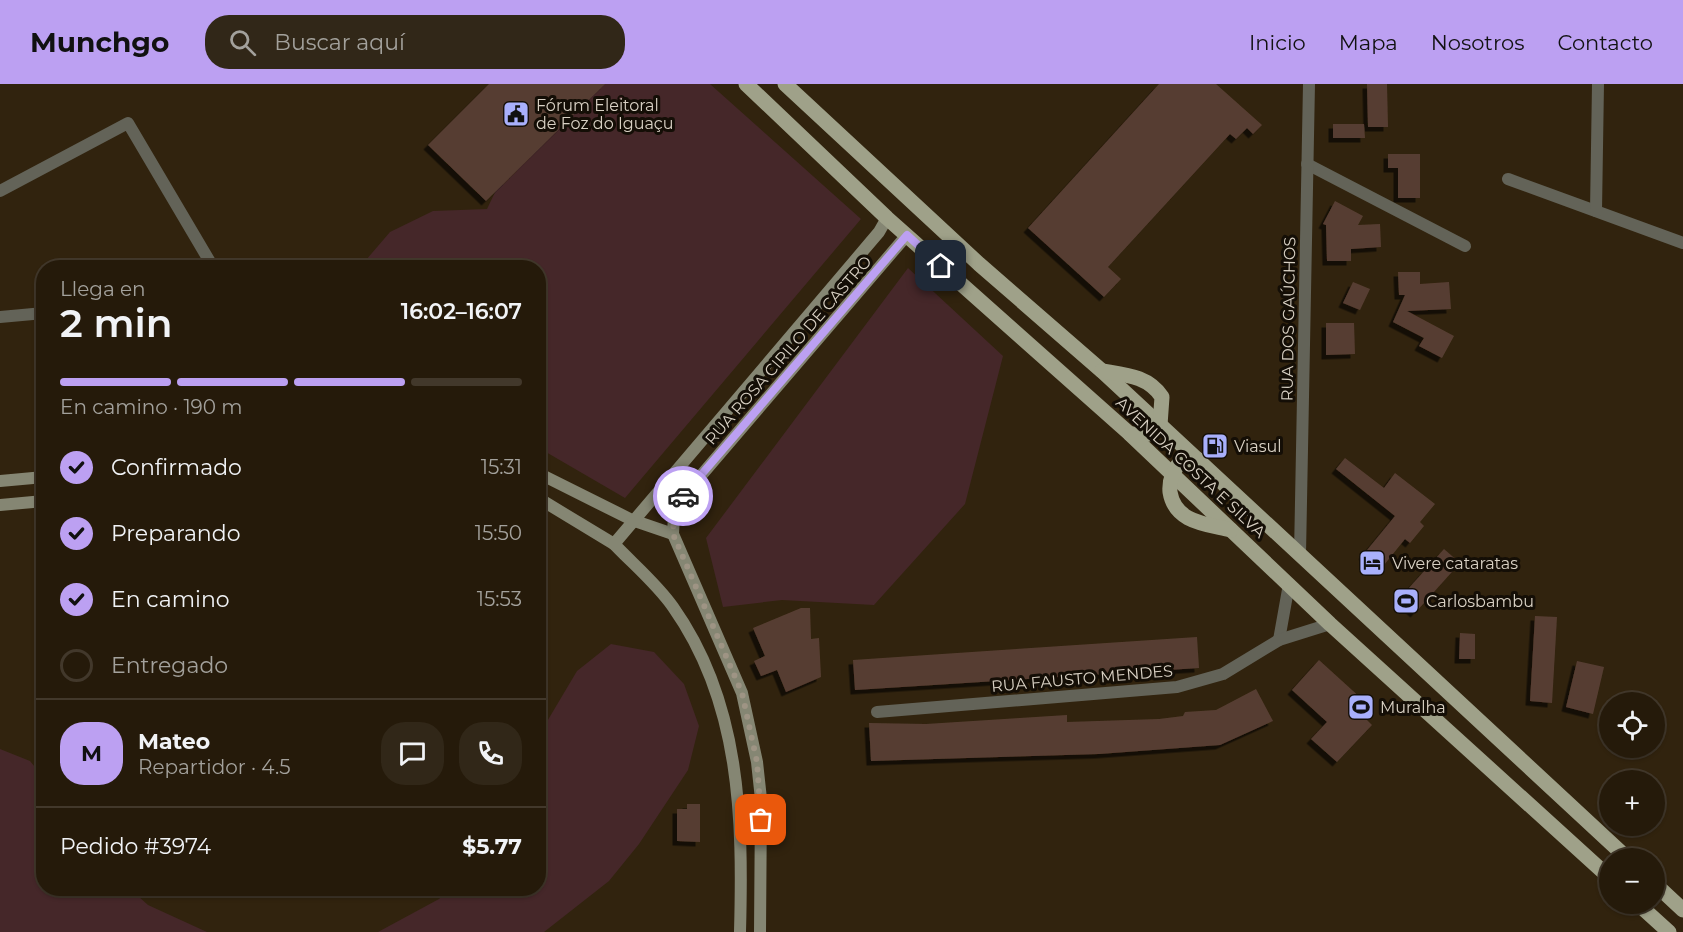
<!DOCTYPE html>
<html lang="es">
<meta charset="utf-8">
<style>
body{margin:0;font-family:Montserrat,sans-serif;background:#312718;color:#f1f3f6;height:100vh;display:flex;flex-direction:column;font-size:22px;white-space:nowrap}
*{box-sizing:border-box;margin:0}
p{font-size:20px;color:#a3a19c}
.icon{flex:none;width:33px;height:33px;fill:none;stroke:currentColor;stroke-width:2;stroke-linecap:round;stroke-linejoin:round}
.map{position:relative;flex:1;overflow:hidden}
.details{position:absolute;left:36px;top:176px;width:510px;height:636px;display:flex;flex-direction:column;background:#251a0a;border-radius:24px;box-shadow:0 2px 4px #0004,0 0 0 2px #42382b}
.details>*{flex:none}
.tools{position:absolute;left:1599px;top:608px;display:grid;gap:12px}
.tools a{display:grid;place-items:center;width:66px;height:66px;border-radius:50%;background:#251a0a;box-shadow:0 2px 4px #0004,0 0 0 2px #42382b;font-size:30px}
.pin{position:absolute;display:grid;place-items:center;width:51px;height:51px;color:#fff;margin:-26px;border-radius:12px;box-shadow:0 3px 9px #0006}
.courier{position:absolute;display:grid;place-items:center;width:60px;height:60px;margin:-30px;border:4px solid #bca0f2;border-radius:50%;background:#fff;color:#222;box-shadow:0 2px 8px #0007}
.overview em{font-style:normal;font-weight:600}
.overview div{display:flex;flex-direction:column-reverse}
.overview{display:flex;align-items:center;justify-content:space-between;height:102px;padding:0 24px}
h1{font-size:39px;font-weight:600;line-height:45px}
.bar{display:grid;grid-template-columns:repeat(4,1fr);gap:9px 6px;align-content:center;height:72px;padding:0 24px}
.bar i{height:8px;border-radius:4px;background:#42382b}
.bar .on{background:#bca0f2}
.bar p{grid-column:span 4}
.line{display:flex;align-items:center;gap:15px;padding:0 24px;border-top:2px solid #42382b}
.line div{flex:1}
.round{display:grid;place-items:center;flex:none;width:63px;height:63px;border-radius:24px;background:#312718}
ol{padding:0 24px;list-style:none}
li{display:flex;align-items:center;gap:18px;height:66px}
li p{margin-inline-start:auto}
li .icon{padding:6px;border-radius:50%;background:#bca0f2;color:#111;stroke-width:4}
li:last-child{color:#a3a19c}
li i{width:33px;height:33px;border:3px solid #42382b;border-radius:50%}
header{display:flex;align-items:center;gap:36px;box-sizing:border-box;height:84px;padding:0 30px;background:#bca0f2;color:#111}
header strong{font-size:28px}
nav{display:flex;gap:33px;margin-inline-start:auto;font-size:21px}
.search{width:420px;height:54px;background:#312718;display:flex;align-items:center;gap:15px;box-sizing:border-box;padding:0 21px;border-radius:24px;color:#a3a19c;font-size:22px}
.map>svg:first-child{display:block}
.green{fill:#452729}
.building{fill:#573e32;filter:url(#shadow)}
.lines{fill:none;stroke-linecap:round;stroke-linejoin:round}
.minor{stroke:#636358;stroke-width:12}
.secondary{stroke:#858673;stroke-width:12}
.primary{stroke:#9fa189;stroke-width:15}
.done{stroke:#9e9484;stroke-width:6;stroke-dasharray:0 10.8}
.route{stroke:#bca0f2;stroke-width:8}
.labels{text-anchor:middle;stroke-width:6;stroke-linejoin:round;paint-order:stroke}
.poi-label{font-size:16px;fill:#d9d1c4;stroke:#140e06;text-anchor:start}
.street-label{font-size:16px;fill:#d9d1c4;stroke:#140e06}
</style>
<header>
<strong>Munchgo</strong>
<div class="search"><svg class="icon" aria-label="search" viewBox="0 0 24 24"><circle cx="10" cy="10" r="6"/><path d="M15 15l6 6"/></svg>Buscar aquí</div>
<nav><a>Inicio</a><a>Mapa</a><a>Nosotros</a><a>Contacto</a></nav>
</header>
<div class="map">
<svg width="1683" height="848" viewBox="0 0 1683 848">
<defs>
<filter id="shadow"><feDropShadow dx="-4.5" dy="4.5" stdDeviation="0" flood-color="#0009"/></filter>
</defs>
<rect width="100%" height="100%" fill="#31230e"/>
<g class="green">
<polygon points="603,0 710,0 861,135 625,414 539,364 538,183 360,183 390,148 433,127 487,125 511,75"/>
<polygon points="908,184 1003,272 965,420 874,521 782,516 723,523 706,454"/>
<polygon points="611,560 654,568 684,600 699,642 688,686 639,760 609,797 544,848 378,848 439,815 450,804 538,804 539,651 577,587"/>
<polygon points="0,665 30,677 43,693 44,804 129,804 148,821 207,848 0,848"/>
</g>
<g class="building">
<polygon points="489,0 605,0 486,117 428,61"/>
<polygon points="1159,0 1216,0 1262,41 1253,50 1247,44 1236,55 1230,50 1108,183 1121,195 1104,213 1028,144"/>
<polygon points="1367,0 1387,0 1388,43 1368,43"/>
<polygon points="1333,40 1364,40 1365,54 1333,54"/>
<polygon points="1388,70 1420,70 1420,114 1398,114 1398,84 1388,84"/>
<polygon points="1335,117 1363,132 1358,141 1380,140 1381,163 1351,165 1351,177 1327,177 1326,141 1323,140"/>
<polygon points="1398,188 1420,188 1420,200 1449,198 1451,225 1407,227 1454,252 1442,274 1419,262 1424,254 1393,238 1405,211 1399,211"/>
<polygon points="1353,198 1370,205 1360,226 1343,219"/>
<polygon points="1326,239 1354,239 1355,270 1326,271"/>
<polygon points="1345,374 1384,404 1395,389 1435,420 1420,438 1424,442 1410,459 1405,455 1380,486 1363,471 1395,432 1336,385"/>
<polygon points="1444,465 1460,479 1415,529 1399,515"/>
<polygon points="801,524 810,524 811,555 819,554 821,593 786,608 777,586 761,592 754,577 765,572 753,544"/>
<polygon points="1535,532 1557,533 1552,619 1530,617"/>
<polygon points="1460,549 1475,550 1475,575 1459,575"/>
<polygon points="1197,553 1199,584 855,606 853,576"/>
<polygon points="1319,576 1374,626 1366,635 1372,641 1337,678 1311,655 1327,638 1292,606"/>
<polygon points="1577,577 1604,583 1593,630 1566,623"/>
<polygon points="1256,605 1273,637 1220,661 1099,670 871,677 869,639 926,640 1067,631 1067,638 1159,635 1183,632 1185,628 1216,626"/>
<polygon points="687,720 700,720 700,758 677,757 677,725 687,725"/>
</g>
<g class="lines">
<g class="minor">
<polyline points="1307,80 1465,162"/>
<polyline points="1508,95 1683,159"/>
<polyline points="0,107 128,39 213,183"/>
<polyline points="1596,127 1598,0"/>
<polyline points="0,233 44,229"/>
<polyline points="1300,470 1309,0"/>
<polyline points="1279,556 1289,500"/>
<polyline points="877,628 1177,603 1223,590 1279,556 1330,540"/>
</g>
<g class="secondary">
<polyline points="538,389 632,436 673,450"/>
<polyline points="0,397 44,393"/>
<polyline points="538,414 614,460"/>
<polyline points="0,421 44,417"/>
<path d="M740,848C743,735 741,619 673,523C657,500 633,480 614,460L879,148L887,134"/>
<polyline points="760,848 761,715 757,678 742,609 673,450 674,431 681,415 907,151"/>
</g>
<g class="primary">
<polyline points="746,0 887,134 1130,350 1330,540 1610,794"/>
<polyline points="785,0 979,180 1102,287 1627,774"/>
<path d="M1102,287C1126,291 1148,292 1162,313L1160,341L1152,350H1130"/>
<path d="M1197,375L1181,377C1173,386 1169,396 1170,408C1175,439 1207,440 1231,446"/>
<polyline points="1654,799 1683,826"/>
<polyline points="1637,819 1669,848"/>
</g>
</g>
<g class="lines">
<polyline class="done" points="683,412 674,431 673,450 742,609 757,678 761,736"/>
<polyline class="route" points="683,412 907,151 941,182"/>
</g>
<defs>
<symbol id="civic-square" viewBox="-11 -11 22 22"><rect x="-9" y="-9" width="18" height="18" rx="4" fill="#a9b0fc" stroke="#140e06"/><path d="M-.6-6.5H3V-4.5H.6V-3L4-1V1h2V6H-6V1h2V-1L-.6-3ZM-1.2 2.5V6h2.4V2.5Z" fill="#111"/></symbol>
<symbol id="fuel-square" viewBox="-11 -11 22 22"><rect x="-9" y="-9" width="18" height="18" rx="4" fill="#a9b0fc" stroke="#140e06"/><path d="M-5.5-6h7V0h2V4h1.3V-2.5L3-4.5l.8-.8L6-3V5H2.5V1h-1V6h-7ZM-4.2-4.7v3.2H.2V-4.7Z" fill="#111"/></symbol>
<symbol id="hotel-square" viewBox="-11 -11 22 22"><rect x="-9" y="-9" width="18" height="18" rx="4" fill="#a9b0fc" stroke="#140e06"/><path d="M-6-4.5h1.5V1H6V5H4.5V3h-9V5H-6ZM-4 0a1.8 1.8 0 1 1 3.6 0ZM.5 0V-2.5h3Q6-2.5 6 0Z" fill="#111"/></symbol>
<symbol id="stadium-square" viewBox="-11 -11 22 22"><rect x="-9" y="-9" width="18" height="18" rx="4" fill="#a9b0fc" stroke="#140e06"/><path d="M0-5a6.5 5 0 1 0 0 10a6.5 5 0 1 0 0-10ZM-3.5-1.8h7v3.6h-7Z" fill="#111"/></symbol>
</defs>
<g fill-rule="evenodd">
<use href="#civic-square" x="501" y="15" width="30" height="30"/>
<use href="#fuel-square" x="1200" y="347" width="30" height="30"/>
<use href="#hotel-square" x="1357" y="464" width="30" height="30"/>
<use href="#stadium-square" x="1391" y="502" width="30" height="30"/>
<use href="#stadium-square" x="1346" y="608" width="30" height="30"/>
</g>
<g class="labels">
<g class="poi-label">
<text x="536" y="27">Fórum Eleitoral<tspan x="536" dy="18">de Foz do Iguaçu</tspan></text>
<text x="1234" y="368">Viasul</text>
<text x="1392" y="485">Vivere cataratas</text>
<text x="1426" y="523">Carlosbambu</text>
<text x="1380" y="629">Muralha</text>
</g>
<g class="street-label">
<text transform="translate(1288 235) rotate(-89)" y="6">RUA DOS GAÚCHOS</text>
<text transform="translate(788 266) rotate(-49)" y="6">RUA ROSA CIRILO DE CASTRO</text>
<text transform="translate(1191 383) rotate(43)" y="6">AVENIDA COSTA E SILVA</text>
<text transform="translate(1082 594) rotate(-5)" y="6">RUA FAUSTO MENDES</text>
</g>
</g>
</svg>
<div class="tools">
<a><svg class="icon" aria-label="locate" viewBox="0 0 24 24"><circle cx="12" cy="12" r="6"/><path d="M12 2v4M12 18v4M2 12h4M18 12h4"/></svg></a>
<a>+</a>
<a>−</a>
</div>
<div class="pin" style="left:761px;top:736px;background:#ea580c"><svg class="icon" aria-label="bag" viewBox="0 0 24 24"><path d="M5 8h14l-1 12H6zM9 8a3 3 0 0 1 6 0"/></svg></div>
<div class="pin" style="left:941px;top:182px;background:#1f2937"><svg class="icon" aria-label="home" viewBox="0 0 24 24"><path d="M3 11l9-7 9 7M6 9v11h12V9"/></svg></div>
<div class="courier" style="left:683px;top:412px"><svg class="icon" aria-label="car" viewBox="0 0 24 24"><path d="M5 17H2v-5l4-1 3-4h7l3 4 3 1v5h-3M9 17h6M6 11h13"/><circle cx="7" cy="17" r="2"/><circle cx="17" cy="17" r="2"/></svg></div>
<section class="details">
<div class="overview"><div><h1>2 min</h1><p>Llega en</p></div><em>16:02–16:07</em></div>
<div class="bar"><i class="on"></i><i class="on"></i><i class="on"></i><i></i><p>En camino · 190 m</p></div>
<ol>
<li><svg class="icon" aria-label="check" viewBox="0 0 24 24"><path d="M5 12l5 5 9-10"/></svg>Confirmado<p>15:31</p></li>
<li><svg class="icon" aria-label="check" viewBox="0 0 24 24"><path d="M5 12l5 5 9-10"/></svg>Preparando<p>15:50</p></li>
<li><svg class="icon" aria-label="check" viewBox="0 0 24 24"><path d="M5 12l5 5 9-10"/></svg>En camino<p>15:53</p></li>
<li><i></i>Entregado</li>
</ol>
<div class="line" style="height:108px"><b class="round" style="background:#bca0f2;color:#111">M</b><div><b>Mateo</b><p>Repartidor · 4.5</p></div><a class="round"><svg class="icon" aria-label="chat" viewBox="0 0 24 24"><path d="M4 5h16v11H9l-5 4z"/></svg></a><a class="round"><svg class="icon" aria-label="phone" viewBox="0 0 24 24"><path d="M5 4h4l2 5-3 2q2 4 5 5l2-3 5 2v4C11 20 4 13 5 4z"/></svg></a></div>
<div class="line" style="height:78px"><div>Pedido #3974</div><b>$5.77</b></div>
</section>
</div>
